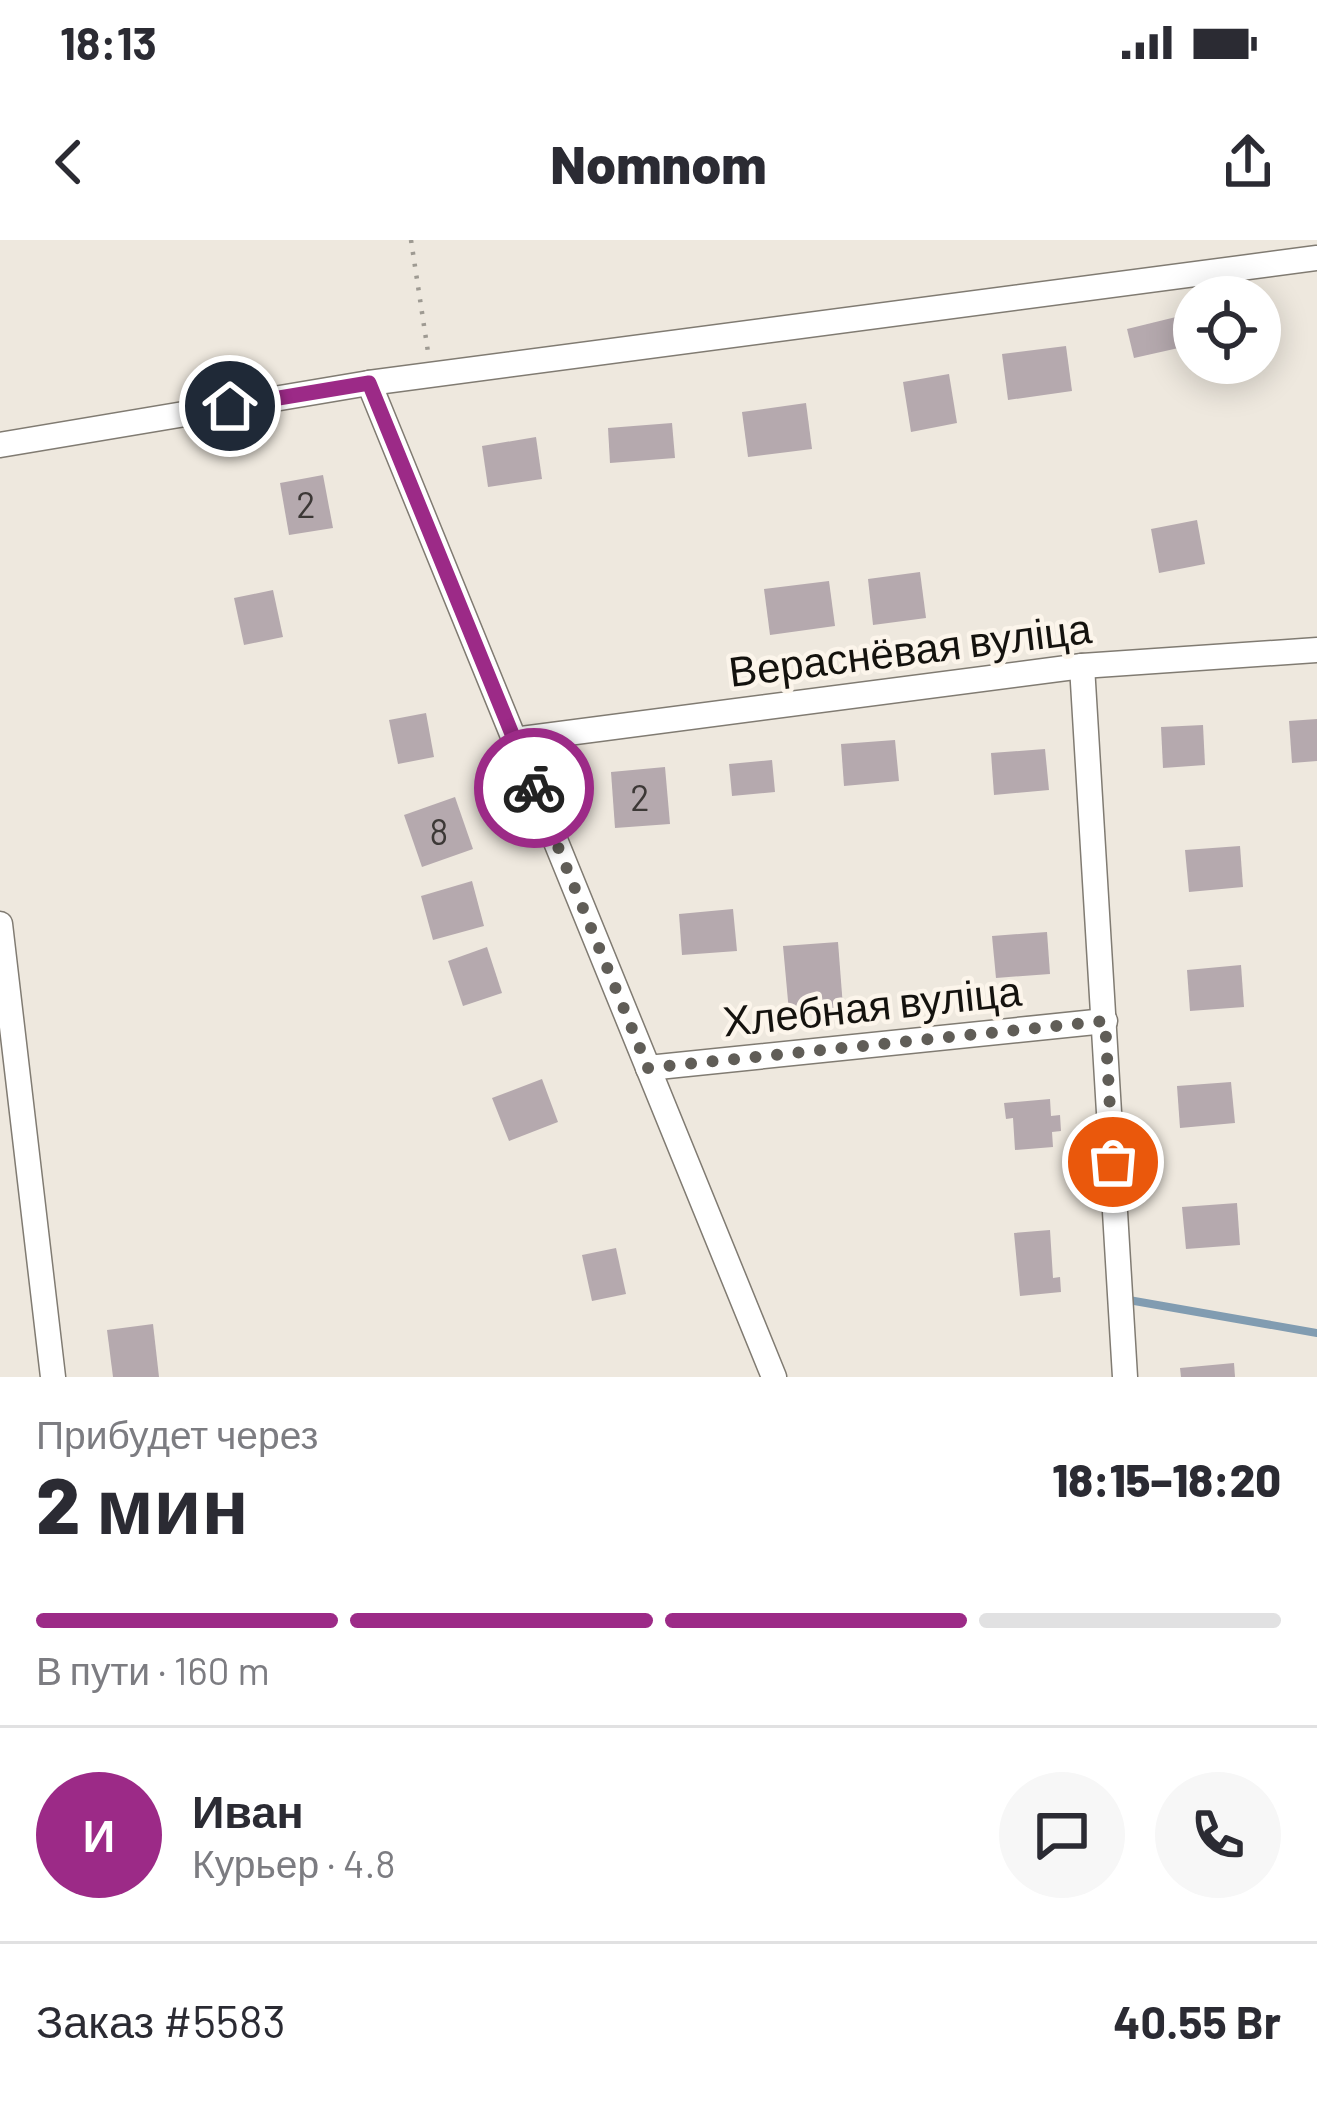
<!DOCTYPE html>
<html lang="ru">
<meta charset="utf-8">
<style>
body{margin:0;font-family:Barlow,sans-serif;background:#f7f7f7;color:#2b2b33;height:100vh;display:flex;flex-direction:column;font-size:45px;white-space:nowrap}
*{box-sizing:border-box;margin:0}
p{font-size:39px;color:#7c7c81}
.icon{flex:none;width:66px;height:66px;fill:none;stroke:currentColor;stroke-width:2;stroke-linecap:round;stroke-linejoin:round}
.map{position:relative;height:1137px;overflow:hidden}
.panel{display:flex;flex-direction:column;background:#fff;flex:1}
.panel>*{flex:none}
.fabs{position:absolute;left:1173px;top:36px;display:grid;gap:24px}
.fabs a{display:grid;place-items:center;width:108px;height:108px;border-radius:50%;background:#fff;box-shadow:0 6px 30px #0003;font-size:60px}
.pin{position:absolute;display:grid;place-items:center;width:102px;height:102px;color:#fff;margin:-51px;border:6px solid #fff;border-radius:50%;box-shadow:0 3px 12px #0007}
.courier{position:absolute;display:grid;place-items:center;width:120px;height:120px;margin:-60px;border:9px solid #9c2a87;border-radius:50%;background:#fff;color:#222;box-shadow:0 3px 15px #0007}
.summary em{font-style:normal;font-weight:800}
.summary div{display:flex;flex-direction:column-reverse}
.summary{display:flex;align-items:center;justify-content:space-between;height:204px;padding:0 36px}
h1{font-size:78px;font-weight:800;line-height:90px}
.bar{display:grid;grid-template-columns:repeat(4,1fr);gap:18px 12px;align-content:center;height:144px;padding:0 36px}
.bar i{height:15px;border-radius:9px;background:#e1e1e2}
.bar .active{background:#9c2a87}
.bar p{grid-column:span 4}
.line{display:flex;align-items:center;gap:30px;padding:0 36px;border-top:3px solid #e1e1e2}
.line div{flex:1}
.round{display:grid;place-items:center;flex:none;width:126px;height:126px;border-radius:63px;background:#f7f7f7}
.status{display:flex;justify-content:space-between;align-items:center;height:84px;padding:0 60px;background:#fff;direction:ltr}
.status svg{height:33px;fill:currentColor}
header{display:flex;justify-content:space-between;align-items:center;height:156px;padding:0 36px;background:#fff;font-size:54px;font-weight:800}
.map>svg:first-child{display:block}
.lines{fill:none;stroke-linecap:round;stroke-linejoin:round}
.stream{stroke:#819cb1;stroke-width:8}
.building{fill:#b5a9ae}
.minor-casing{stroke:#807b72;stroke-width:27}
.path{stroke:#9e9a92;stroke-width:4.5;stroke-dasharray:3 9;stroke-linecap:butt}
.minor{stroke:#fff;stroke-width:24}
.done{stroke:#605d57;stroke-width:12;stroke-dasharray:0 21.6}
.route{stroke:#9c2a87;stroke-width:15}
.labels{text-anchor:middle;stroke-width:9;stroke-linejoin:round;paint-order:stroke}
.number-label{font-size:36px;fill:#3c3836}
.street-label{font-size:42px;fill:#14120e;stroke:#fcf5eb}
</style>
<div class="status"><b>18:13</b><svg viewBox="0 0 49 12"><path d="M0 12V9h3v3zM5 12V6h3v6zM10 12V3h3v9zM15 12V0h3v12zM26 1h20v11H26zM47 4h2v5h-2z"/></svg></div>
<header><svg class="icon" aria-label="back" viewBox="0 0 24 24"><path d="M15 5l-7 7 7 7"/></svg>Nomnom<svg class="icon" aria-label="share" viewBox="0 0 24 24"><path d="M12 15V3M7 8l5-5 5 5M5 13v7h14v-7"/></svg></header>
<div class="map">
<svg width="1317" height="1137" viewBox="0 0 1317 1137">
<rect width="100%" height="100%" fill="#eee8de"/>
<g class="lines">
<polyline class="stream" points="1123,1059 1317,1093"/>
</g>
<g class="building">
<polygon points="1176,77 1183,107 1134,118 1127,89"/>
<polygon points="1066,106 1072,151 1008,160 1002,114"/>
<polygon points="949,134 957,183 911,192 903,142"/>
<polygon points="806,163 812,209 748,217 742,172"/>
<polygon points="672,183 675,218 610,223 608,188"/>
<polygon points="536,197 542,239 488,247 482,206"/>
<polygon points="323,235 333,288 289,295 280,243"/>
<polygon points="1197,280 1205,324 1159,333 1151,289"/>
<polygon points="920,332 926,378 873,385 868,339"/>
<polygon points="829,341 835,386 770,395 764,349"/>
<polygon points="273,350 283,397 244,405 234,358"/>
<polygon points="426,473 434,517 398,524 389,480"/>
<polygon points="1317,479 1317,521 1292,523 1289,481"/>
<polygon points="1203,485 1205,525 1163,528 1161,487"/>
<polygon points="895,500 899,541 844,546 841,504"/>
<polygon points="1045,509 1049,550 994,555 991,513"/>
<polygon points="772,520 775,552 732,556 729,524"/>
<polygon points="665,527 670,584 615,588 611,532"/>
<polygon points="455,557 473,609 422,627 404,575"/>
<polygon points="1240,606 1243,647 1189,652 1185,610"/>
<polygon points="472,641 484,686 433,700 421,656"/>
<polygon points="733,669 737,711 682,715 679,674"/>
<polygon points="1047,692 1050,734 996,738 992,696"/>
<polygon points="838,702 843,767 789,772 783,706"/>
<polygon points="487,707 502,753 463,766 448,721"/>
<polygon points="1241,725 1244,767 1190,771 1187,730"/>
<polygon points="542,839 558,882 509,901 492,858"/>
<polygon points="1231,842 1235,883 1180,888 1177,846"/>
<polygon points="1050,859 1051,876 1060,875 1061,891 1052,892 1053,907 1015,910 1013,878 1006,879 1004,863"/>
<polygon points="1237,963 1240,1005 1186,1009 1182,967"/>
<polygon points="1050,990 1053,1038 1060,1037 1061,1052 1020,1056 1014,993"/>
<polygon points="616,1008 626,1054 592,1061 582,1015"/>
<polygon points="153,1084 159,1137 113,1137 107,1090"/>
<polygon points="1234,1123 1235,1137 1181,1137 1180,1128"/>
</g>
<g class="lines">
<defs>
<g id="minor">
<polyline points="369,143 774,1137"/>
<polyline points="0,205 369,143 1317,18"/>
<polyline points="1082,426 1125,1137"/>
<polyline points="514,500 1082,426 1317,410"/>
<polyline points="0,684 53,1137"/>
<polyline points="648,828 1105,781"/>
</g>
</defs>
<use href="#minor" class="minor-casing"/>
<polyline class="path" points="411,0 428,112"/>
<use href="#minor" class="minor"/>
</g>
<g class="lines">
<polyline class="done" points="534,548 648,828 1105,781 1113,922"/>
<polyline class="route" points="230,166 369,143 534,548"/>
</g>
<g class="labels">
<g class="number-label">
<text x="306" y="278">2</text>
<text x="640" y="571">2</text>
<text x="439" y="605">8</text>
</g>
<g class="street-label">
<text transform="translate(910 410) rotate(-7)" y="15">Вераснёвая вуліца</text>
<text transform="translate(872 766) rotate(-6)" y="15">Хлебная вуліца</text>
</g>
</g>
</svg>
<div class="fabs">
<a><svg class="icon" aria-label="locate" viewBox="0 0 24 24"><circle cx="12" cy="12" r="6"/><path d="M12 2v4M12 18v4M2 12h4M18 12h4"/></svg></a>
</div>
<div class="pin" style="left:1113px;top:922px;background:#ea580c"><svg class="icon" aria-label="bag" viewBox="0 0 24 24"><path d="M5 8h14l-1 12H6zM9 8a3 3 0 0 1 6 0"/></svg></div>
<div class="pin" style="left:230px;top:166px;background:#1f2937"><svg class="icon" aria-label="home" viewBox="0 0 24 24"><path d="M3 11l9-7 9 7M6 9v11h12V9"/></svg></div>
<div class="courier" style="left:534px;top:548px"><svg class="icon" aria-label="bike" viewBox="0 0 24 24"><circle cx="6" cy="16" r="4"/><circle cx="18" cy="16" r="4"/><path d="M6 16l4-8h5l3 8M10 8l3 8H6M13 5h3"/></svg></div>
</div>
<section class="panel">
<div class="summary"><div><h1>2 мин</h1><p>Прибудет через</p></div><em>18:15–18:20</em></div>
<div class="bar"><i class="active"></i><i class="active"></i><i class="active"></i><i></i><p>В пути · 160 m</p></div>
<div class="line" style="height:216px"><b class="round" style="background:#9c2a87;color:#fff">И</b><div><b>Иван</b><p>Курьер · 4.8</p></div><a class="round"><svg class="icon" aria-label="chat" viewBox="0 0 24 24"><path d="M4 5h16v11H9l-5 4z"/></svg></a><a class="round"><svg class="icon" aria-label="phone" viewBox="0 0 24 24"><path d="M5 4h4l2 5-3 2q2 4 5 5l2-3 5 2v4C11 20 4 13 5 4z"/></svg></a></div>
<div class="line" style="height:156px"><div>Заказ #5583</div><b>40.55 Br</b></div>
</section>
